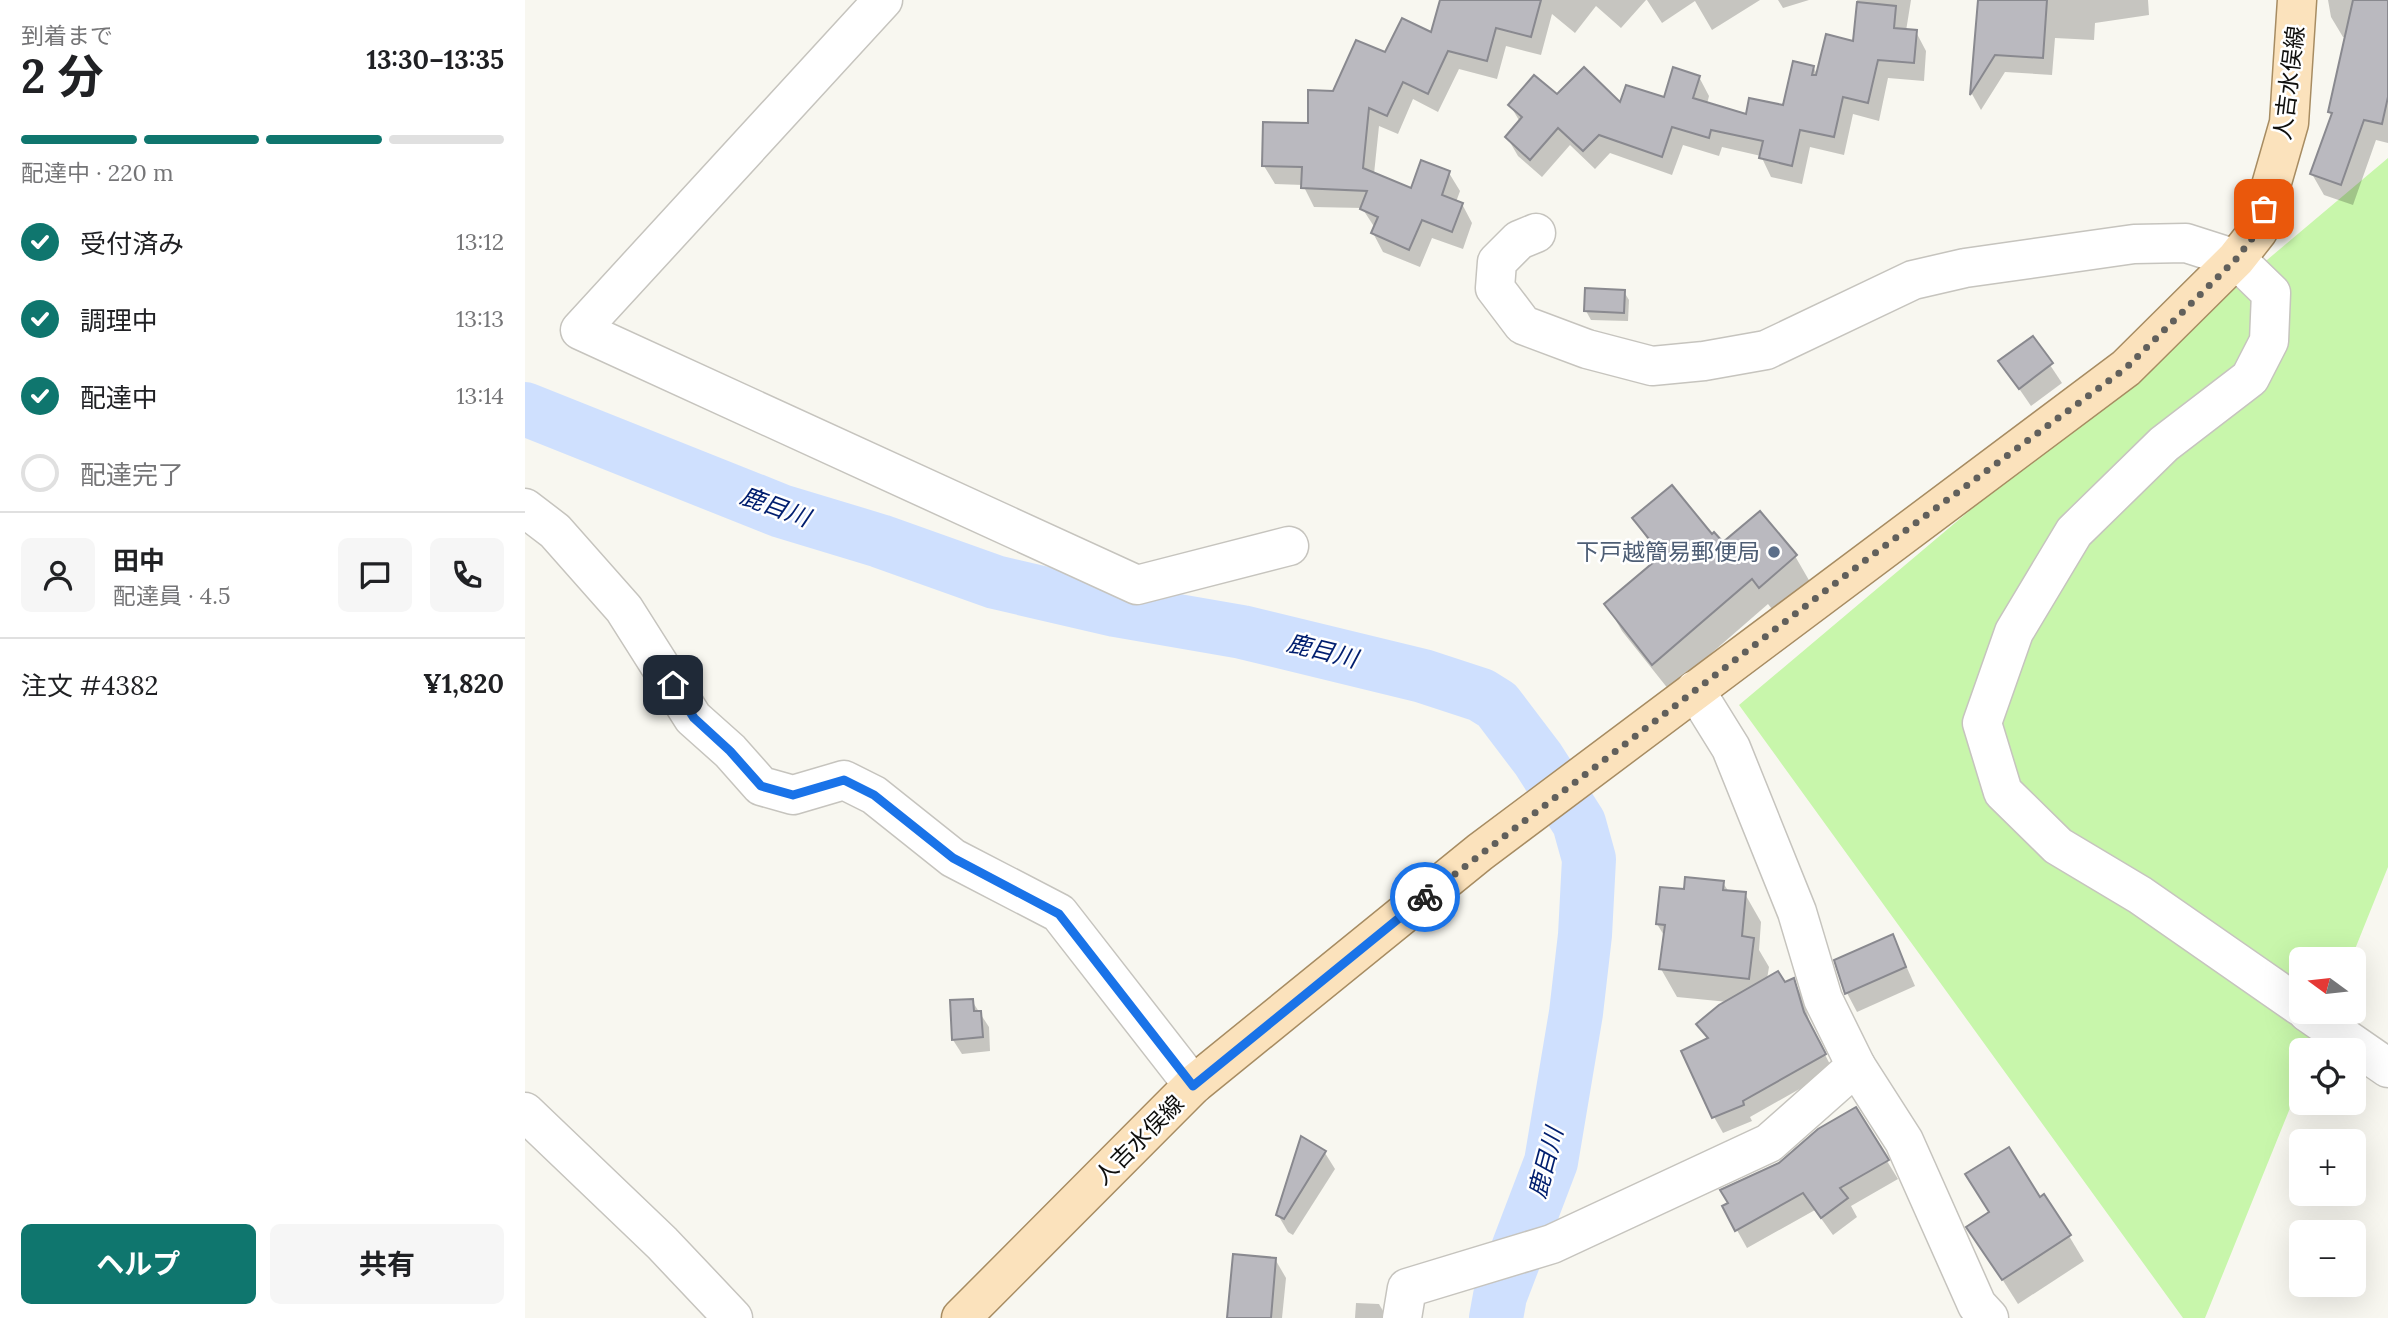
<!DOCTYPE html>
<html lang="ja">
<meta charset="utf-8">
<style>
body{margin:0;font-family:Lora,"Noto Sans JP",serif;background:#f6f6f6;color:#202124;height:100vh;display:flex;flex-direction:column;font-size:26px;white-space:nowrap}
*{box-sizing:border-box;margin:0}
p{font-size:23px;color:#757577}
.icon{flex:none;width:38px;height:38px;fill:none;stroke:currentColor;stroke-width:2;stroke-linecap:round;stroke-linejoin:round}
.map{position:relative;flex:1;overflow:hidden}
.details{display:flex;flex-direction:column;background:#fff;width:525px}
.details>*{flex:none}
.needle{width:46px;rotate:285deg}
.buttons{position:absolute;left:1764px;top:947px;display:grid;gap:14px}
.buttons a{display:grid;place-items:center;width:77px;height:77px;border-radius:10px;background:#fff;box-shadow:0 7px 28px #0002;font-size:35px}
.pin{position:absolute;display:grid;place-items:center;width:60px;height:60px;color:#fff;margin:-30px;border-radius:14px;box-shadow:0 4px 10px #0006}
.courier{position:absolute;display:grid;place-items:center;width:70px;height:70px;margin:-35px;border:5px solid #1a73e8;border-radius:50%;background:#fff;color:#222;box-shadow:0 2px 9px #0007}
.overview em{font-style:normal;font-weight:700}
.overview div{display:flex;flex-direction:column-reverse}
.overview{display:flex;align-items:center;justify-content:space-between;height:119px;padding:0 21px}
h1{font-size:46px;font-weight:700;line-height:52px}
.bar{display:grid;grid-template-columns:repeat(4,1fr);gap:10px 7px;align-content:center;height:84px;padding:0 21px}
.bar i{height:9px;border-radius:5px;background:#e0e0e0}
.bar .selected{background:#0f766e}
.bar p{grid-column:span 4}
.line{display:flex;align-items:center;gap:18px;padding:0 21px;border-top:2px solid #e0e0e0}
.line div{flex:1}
.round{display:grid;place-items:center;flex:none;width:74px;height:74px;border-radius:10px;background:#f6f6f6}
ol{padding:0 21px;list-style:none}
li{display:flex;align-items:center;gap:21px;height:77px}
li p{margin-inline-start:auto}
li .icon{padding:7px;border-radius:50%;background:#0f766e;color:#fff;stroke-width:4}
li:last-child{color:#757577}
li i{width:38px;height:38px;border:4px solid #e0e0e0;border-radius:50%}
.primary-button{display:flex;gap:14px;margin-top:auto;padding:14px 21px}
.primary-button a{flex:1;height:80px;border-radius:10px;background:#0f766e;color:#fff;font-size:28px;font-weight:700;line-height:80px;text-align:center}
.primary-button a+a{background:#f6f6f6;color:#202124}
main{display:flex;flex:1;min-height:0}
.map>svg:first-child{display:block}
.green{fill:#c8f6ab}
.shadow{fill:#0003}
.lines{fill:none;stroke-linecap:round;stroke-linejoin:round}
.river{stroke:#cfe0fe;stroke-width:54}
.building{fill:#bab9bf;stroke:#89898f;stroke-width:2}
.minor-casing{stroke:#c6c4be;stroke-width:41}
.major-casing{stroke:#a78c62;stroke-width:41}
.minor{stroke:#fff;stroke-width:38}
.major{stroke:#fbe2bc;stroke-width:38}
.done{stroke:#61605c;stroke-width:7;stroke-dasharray:0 12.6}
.route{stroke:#1a73e8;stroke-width:9}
.service-dot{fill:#5c6f8a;stroke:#fff;stroke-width:2.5}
.labels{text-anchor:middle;stroke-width:5;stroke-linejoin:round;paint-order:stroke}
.street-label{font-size:23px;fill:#0f0f0d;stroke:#fff}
.service-label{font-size:23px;fill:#4e5e75;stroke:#fff;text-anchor:end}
.water-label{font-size:24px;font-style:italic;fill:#001e6f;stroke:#fff}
</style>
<main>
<section class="details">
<div class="overview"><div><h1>2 分</h1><p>到着まで</p></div><em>13:30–13:35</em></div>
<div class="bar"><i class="selected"></i><i class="selected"></i><i class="selected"></i><i></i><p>配達中 · 220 m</p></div>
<ol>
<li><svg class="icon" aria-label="check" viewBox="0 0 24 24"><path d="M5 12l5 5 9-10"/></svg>受付済み<p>13:12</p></li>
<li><svg class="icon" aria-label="check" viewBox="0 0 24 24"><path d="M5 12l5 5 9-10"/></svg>調理中<p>13:13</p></li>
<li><svg class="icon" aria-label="check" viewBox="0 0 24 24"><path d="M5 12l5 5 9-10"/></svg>配達中<p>13:14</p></li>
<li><i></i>配達完了</li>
</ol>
<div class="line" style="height:126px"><a class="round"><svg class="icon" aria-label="person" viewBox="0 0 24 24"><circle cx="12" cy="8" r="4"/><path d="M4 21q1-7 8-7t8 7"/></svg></a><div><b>田中</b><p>配達員 · 4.5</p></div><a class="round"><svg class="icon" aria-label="chat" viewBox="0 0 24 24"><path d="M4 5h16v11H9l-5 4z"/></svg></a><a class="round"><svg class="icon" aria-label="phone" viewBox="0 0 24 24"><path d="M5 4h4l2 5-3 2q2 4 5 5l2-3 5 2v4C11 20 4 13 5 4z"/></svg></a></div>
<div class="line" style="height:91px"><div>注文 #4382</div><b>¥1,820</b></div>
<div class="primary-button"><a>ヘルプ</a><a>共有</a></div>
</section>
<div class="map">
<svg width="1863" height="1318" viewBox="0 0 1863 1318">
<rect width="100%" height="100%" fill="#f8f7f0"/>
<polygon class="green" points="1863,158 1863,867 1826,959 1776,959 1776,1012 1805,1012 1789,1050 1776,1050 1776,1081 1680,1318 1658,1318 1214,705"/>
<g class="shadow">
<polygon points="917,0 1121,0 1096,28 1071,6 1050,33 1027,14 1016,55 981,46 972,79 934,69 913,112 888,99 873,134 854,126 849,174 887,190 924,173 935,191 931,202 937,204 947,223 938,249 907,238 895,267 858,252 848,233 850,228 837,208 789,207 778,185 750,184 739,166 784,124 809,93 861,55 908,35"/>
<polygon points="1122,0 1235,0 1187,30 1170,1 1137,23"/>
<polygon points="1253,0 1284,0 1258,8"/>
<polygon points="1332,0 1386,0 1381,31 1391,32 1401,51 1399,81 1363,78 1354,121 1328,114 1319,155 1285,147 1277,184 1246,177 1236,156 1197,147 1194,156 1158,145 1147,175 1085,153 1070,169 1045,145 1017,177 993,156 982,137 995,122 985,105 1032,97 1096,105 1140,99 1174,77 1184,96 1182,104 1222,116 1259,107 1288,67 1293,75 1330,43"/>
<polygon points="1455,0 1623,0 1624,15 1570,23 1569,40 1530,38 1527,75 1480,72 1456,110 1447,94"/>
<polygon points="1803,0 1863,0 1863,143 1851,140 1828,205 1799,195 1787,174 1808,117 1804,111 1821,37 1818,37 1806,17"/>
<polygon points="1099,292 1104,300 1103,321 1066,320 1061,311"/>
<polygon points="1507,338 1537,383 1506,406 1475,361"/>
<polygon points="1234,514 1270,556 1285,582 1250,613 1243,604 1144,690 1097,631 1082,605 1135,558 1109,519 1187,536 1198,545"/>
<polygon points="1198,883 1204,892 1220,894 1236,922 1234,950 1244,967 1242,979 1259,984 1268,980 1277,996 1287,1030 1308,1070 1225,1117 1227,1121 1198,1133 1189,1117 1183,1040 1174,1024 1203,1002 1152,997 1136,969 1140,937 1132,924 1160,891"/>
<polygon points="1368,936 1390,986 1332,1012 1322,993 1311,961"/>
<polygon points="447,1001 464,1027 465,1051 437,1054 428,1040"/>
<polygon points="777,1138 800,1153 810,1169 768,1235 763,1232 753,1215"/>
<polygon points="1362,1161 1373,1179 1326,1206 1332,1217 1308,1235 1290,1210 1222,1248 1199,1207"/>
<polygon points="1514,1199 1544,1236 1559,1261 1493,1304 1444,1227 1466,1214"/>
<polygon points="750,1259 761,1278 757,1318 704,1318"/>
<polygon points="831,1303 854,1304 862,1318 830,1318"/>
</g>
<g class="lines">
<polyline class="river" points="0,409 256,511 355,541 470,582 590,610 717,632 898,676 956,695 972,705 1013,759 1054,823 1064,859 1060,935 1051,1013 1026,1162 975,1296 971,1318"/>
</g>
<g class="building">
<polygon points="915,0 1016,0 1006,37 971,28 962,61 923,51 903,94 878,82 862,116 844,108 838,168 886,188 896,160 925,171 917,195 938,203 927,232 897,220 884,250 846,233 853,217 835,209 842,191 776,188 777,167 737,166 738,122 783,123 783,90 808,91 831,40 860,52 877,18 906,32"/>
<polygon points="1453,0 1522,0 1518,58 1470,55 1445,95"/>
<polygon points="1828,0 1863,0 1863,97 1857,124 1839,120 1816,185 1785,174 1807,113 1803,112"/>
<polygon points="1332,2 1371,6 1369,28 1392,30 1389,63 1353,60 1343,103 1318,97 1309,137 1275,130 1267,166 1234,158 1238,141 1186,130 1184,138 1147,127 1137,157 1074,135 1058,151 1033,128 1005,160 980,137 997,117 983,105 1009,75 1032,94 1059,67 1095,102 1101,85 1139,97 1148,67 1175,76 1168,98 1221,114 1224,98 1258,105 1268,61 1289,66 1287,75 1291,75 1301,34 1328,41"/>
<polygon points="1060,288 1100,290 1099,313 1059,311"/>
<polygon points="1508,336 1528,363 1494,389 1473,361"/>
<polygon points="1147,485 1187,534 1189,532 1198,542 1235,511 1272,555 1234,588 1227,579 1127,665 1079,604 1137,555 1107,518"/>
<polygon points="1160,877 1199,881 1198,890 1221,892 1217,936 1229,938 1224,979 1134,969 1140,925 1131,924 1135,887 1159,889"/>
<polygon points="1368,934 1381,967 1320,994 1309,960"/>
<polygon points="1253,971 1260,982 1269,978 1279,1012 1301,1054 1218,1101 1219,1105 1187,1118 1156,1051 1183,1038 1171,1024 1194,1005"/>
<polygon points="448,999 449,1011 456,1011 458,1037 427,1040 425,1000"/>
<polygon points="1331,1107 1364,1160 1315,1188 1323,1198 1296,1218 1278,1193 1210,1231 1197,1206 1203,1203 1195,1190 1254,1163 1293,1129"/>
<polygon points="776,1136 801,1151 759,1219 751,1215"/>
<polygon points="1484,1147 1515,1197 1519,1194 1546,1235 1477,1280 1441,1227 1464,1212 1440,1174"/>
<polygon points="708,1254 751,1258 746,1318 702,1318"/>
</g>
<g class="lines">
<defs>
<g id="minor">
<polyline points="358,0 55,330 612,585 764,546"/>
<polyline points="1011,233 994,240 972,262 970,288 998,325 1062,349 1127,366 1179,361 1241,350 1388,280 1440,268 1609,244 1661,243 1711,259 1746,293 1744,341 1725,378 1639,444 1549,532 1489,632 1457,723 1478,792 1533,846 1615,895 1776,1007"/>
<polyline points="0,508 30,531 99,609 168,718 205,751 236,786 268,795 319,780 349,795 428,858 534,913 668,1085"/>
<polyline points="1782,1012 1863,1068"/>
<polyline points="1331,1066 1379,1141 1452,1305 1464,1318"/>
<polyline points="0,1112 137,1243 208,1318"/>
<polyline points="877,1318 882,1288 1027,1244 1244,1143 1331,1066 1298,999 1272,912 1206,748 1170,690"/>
</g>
<polyline id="major" points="436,1318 668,1085 955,852 1601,368 1711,259 1733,231 1764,123 1772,0"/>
</defs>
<use href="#minor" class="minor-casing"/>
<use href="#major" class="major-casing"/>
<use href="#minor" class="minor"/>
<use href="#major" class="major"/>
</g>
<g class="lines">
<polyline class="done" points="900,897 1342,559 1601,368 1711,259 1733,231 1739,209"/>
<polyline class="route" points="148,685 169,718 205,751 236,786 268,795 319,780 349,795 428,858 534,914 668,1086 900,897"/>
</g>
<circle class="service-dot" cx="1249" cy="552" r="7"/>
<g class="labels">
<g class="street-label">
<text transform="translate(1764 83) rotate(-83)" y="8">人吉水俣線</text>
<text transform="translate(614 1140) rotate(-45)" y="8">人吉水俣線</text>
</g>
<g class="service-label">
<text x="1235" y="560">下戸越簡易郵便局</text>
</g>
<g class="water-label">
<text transform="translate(250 507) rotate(20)" y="8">鹿目川</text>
<text transform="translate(797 651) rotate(14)" y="8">鹿目川</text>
<text transform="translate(1021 1163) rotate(-75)" y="8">鹿目川</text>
</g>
</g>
</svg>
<div class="buttons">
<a><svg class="needle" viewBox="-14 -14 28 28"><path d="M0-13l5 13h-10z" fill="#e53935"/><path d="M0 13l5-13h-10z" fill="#757577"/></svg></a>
<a><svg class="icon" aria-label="locate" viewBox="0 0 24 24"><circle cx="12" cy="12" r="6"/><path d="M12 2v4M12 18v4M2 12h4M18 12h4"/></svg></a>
<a>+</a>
<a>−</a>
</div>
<div class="pin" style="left:1739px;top:209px;background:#ea580c"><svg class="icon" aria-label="bag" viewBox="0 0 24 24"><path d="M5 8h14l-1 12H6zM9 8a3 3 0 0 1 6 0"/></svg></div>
<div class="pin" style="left:148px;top:685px;background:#1f2937"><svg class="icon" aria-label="home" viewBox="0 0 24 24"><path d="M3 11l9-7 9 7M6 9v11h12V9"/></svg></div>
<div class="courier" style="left:900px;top:897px"><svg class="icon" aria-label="bike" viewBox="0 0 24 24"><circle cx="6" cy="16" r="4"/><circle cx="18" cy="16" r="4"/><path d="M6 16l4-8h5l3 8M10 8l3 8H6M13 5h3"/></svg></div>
</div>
</main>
